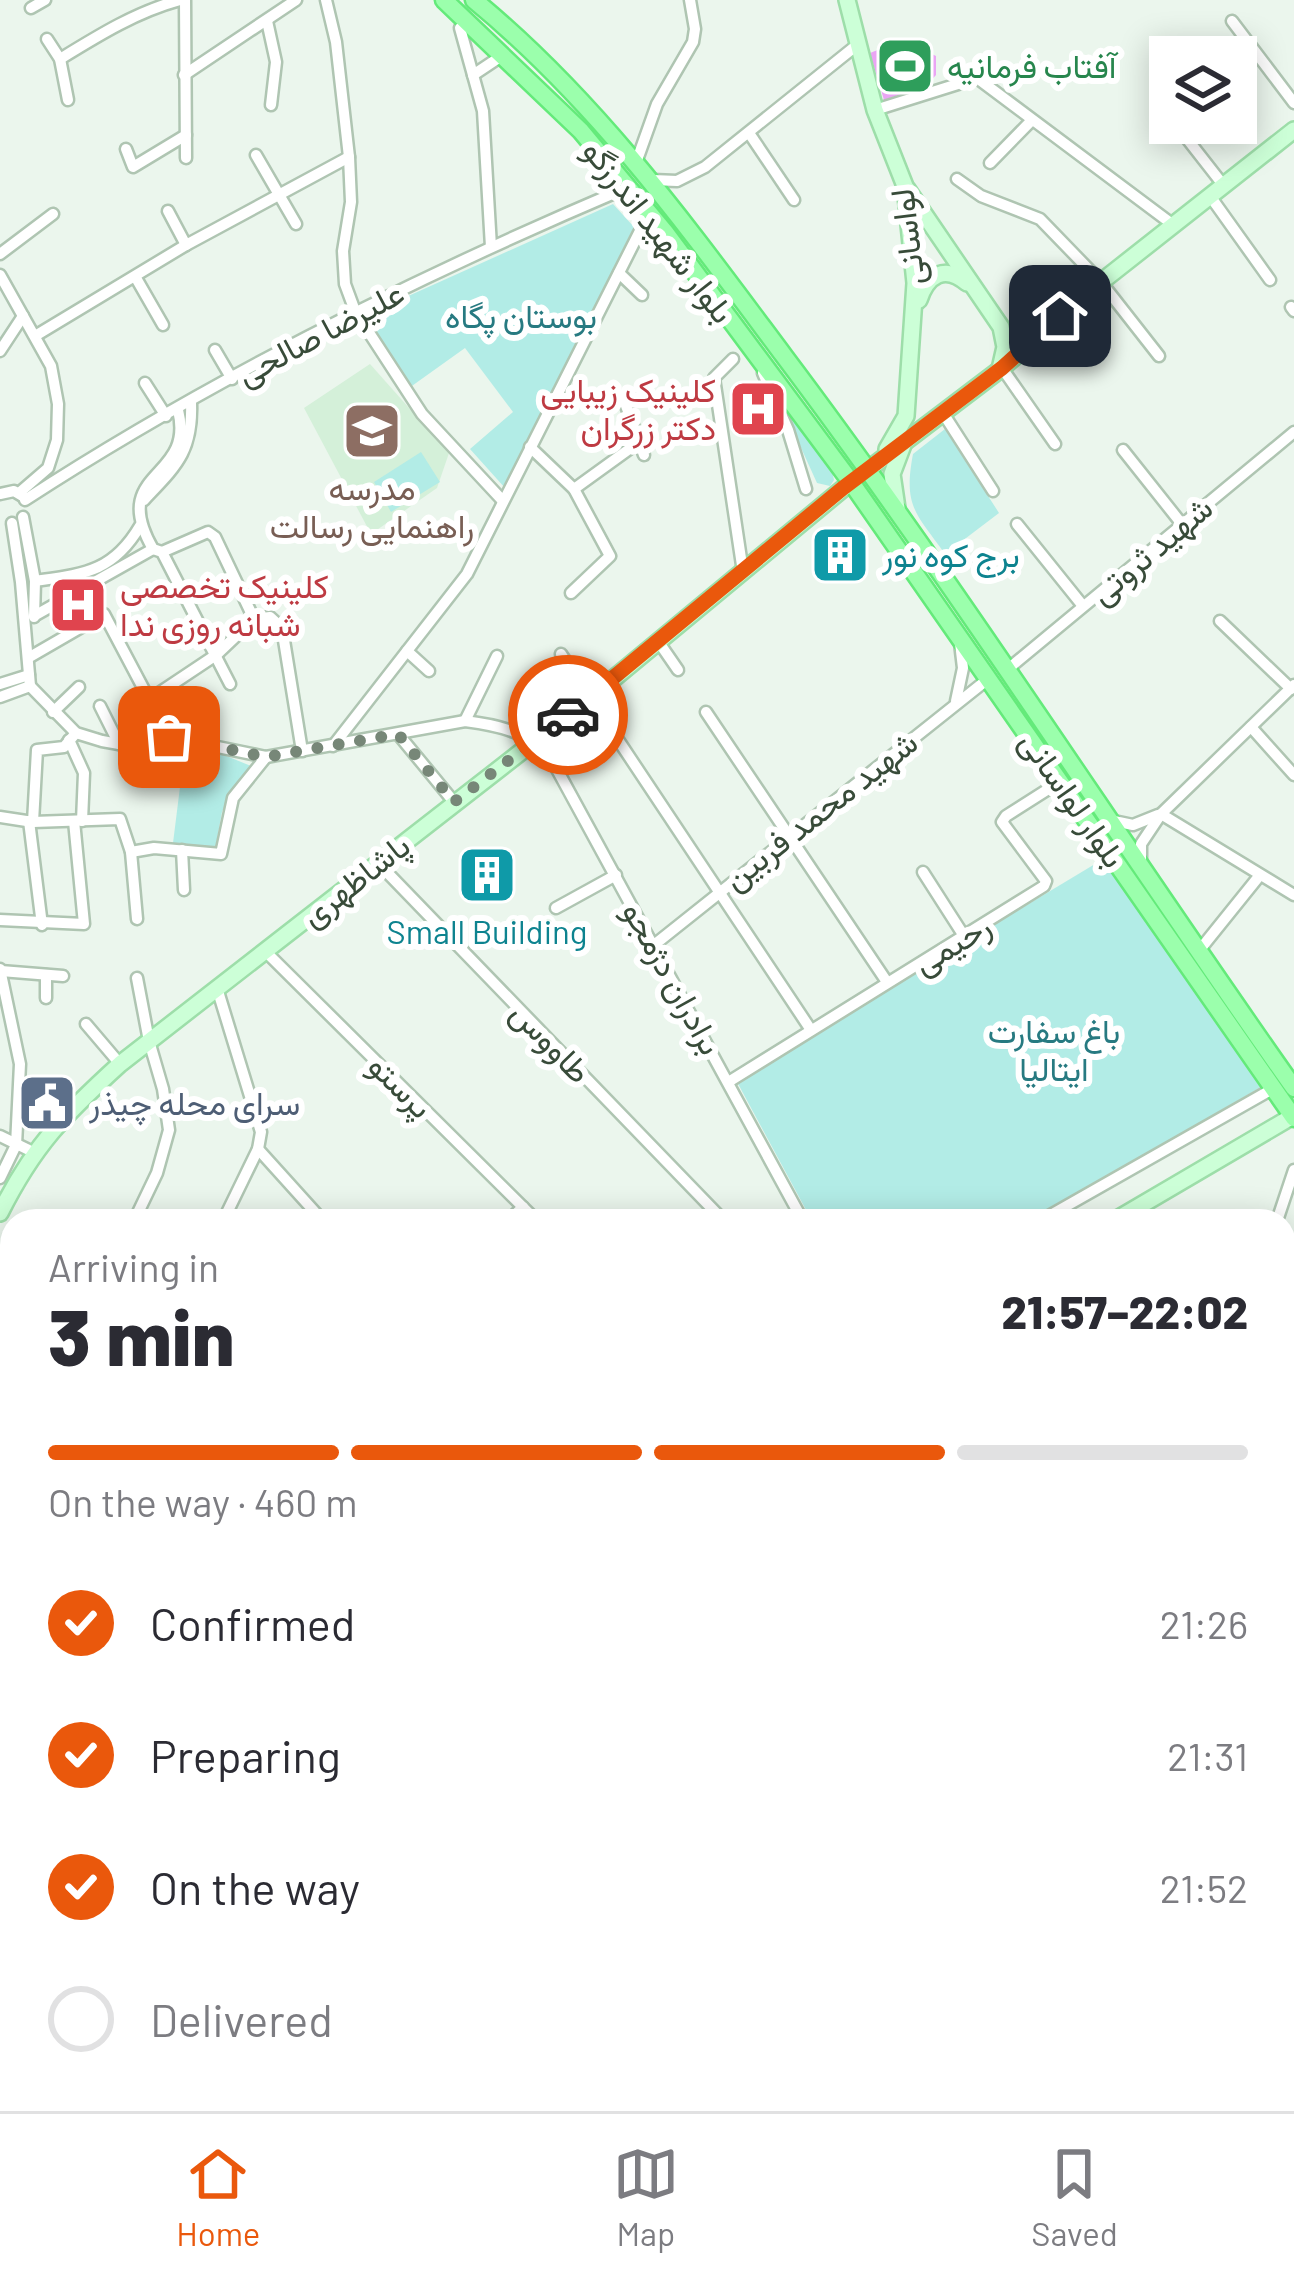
<!DOCTYPE html>
<meta charset="utf-8">
<style>
body{margin:0;font-family:Barlow,Vazirmatn,sans-serif;background:#f2f2f3;color:#2b2b33;height:100vh;display:flex;flex-direction:column;font-size:45px;white-space:nowrap}
*{box-sizing:border-box;margin:0}
p{font-size:39px;color:#7c7c81}
.icon{flex:none;width:66px;height:66px;fill:none;stroke:currentColor;stroke-width:2;stroke-linecap:round;stroke-linejoin:round}
.map{position:relative;flex:1;overflow:hidden}
.side{position:absolute;left:0px;top:1209px;width:1296px;height:903px;display:flex;flex-direction:column;background:#fff;border-radius:36px 36px 0 0;box-shadow:0 6px 30px #0003}
.side>*{flex:none}
.controls{position:absolute;left:1149px;top:36px;display:grid;gap:24px}
.controls a{display:grid;place-items:center;width:108px;height:108px;border-radius:0px;background:#fff;box-shadow:0 6px 30px #0003;font-size:60px}
.pin{position:absolute;display:grid;place-items:center;width:102px;height:102px;color:#fff;margin:-51px;border-radius:24px;box-shadow:0 6px 18px #0006}
.courier{position:absolute;display:grid;place-items:center;width:120px;height:120px;margin:-60px;border:9px solid #ea580c;border-radius:50%;background:#fff;color:#222;box-shadow:0 3px 15px #0007}
.head em{font-style:normal;font-weight:800}
.head div{display:flex;flex-direction:column-reverse}
.head{display:flex;align-items:center;justify-content:space-between;height:204px;padding:0 48px}
h1{font-size:78px;font-weight:800;line-height:90px}
.bar{display:grid;grid-template-columns:repeat(4,1fr);gap:18px 12px;align-content:center;height:144px;padding:0 48px}
.bar i{height:15px;border-radius:9px;background:#e1e1e2}
.bar .active{background:#ea580c}
.bar p{grid-column:span 4}
ol{padding:0 48px;list-style:none}
li{display:flex;align-items:center;gap:36px;height:132px}
li p{margin-inline-start:auto}
li .icon{padding:12px;border-radius:50%;background:#ea580c;color:#fff;stroke-width:4}
li:last-child{color:#7c7c81}
li i{width:66px;height:66px;border:6px solid #e1e1e2;border-radius:50%}
.tab-bar{display:flex;justify-content:space-around;align-items:center;height:168px;border-top:3px solid #e1e1e2;background:#fff;font-size:33px;color:#7c7c81}
.tab-bar a{display:grid;justify-items:center;gap:6px}
.tab-bar .active{color:#ea580c}
.map>svg:first-child{display:block}
.commercial{fill:#d6f8d7}
.education{fill:#d4f0d9}
.green{fill:#b2ece6}
.water{fill:#eaa5f4}
.lines{fill:none;stroke-linecap:round;stroke-linejoin:round}
.minor-casing{stroke:#afc5b2;stroke-width:15}
.secondary-casing{stroke:#9ddea9;stroke-width:20}
.primary-casing{stroke:#64ea7a;stroke-width:21}
.trunk-casing{stroke:#35e645;stroke-width:21}
.minor{stroke:#fff;stroke-width:10}
.secondary{stroke:#ccffd7;stroke-width:15}
.primary{stroke:#9bffac;stroke-width:16}
.trunk{stroke:#84ff96;stroke-width:16}
.done{stroke:#778778;stroke-width:12;stroke-dasharray:0 21.6}
.route{stroke:#ea580c;stroke-width:15}
.labels{text-anchor:middle;stroke-width:12;stroke-linejoin:round;paint-order:stroke}
.leisure-label{font-size:33px;fill:#27864d;stroke:#fff;text-anchor:start}
.street-label{font-size:33px;fill:#384b39;stroke:#fff}
.park-label{font-size:33px;fill:#277a81;stroke:#fff}
.health-label{font-size:33px;fill:#be3a42;stroke:#fff;text-anchor:end}
.education-label{font-size:33px;fill:#785e54;stroke:#fff}
.culture-label{font-size:33px;fill:#0d838f;stroke:#fff;text-anchor:start}
.service-label{font-size:33px;fill:#4e5e75;stroke:#fff;text-anchor:start}
</style>
<div class="map">
<svg width="1294" height="2111" viewBox="0 0 1294 2111">
<rect width="100%" height="100%" fill="#ebf6ed"/>
<polygon class="commercial" points="1284,1785 1294,1800 1294,1905 1287,1911"/>
<polygon class="education" points="370,364 449,453 437,488 371,534 304,408"/>
<g class="green">
<polygon points="613,204 634,227 505,488 470,449 513,412 465,348 409,388 366,315"/>
<polygon points="778,397 831,467 834,480 830,486 817,483"/>
<path d="M945,429L999,513L945,554C916,513 903,507 913,454Z"/>
<polygon points="421,452 440,482 391,512 374,482"/>
<polygon points="185,747 224,755 251,766 231,791 222,812 215,850 173,843"/>
<polygon points="1105,858 1261,1087 1030,1221 812,1221 736,1080"/>
<polygon points="0,1415 12,1426 12,1512 0,1526"/>
</g>
<polygon class="water" points="903,40 936,56 936,75 927,85 884,100 870,53"/>
<g class="lines">
<defs>
<g id="minor">
<polyline points="185,0 186,158"/>
<polyline points="326,0 336,42 349,157 351,202 343,251 345,284 355,311 422,414 503,501"/>
<polyline points="31,8 45,0"/>
<polyline points="267,21 276,62 271,105"/>
<polyline points="1232,21 1294,103"/>
<polyline points="460,28 483,111 491,247"/>
<polyline points="47,39 60,59 68,100"/>
<path d="M60,59C99,35 136,12 180,0"/>
<polyline points="184,75 296,0"/>
<polyline points="473,75 503,55"/>
<polyline points="875,110 977,78 1172,224"/>
<polyline points="1181,131 1224,186"/>
<polyline points="749,133 794,200"/>
<polyline points="126,149 133,167 186,135"/>
<polyline points="256,155 296,224"/>
<polyline points="637,160 657,104 693,42 695,29 690,0"/>
<polyline points="990,163 1032,120"/>
<polyline points="957,179 981,196 1040,219 1101,282 1159,356"/>
<polyline points="653,180 677,181 705,167 857,45"/>
<polyline points="1210,196 1270,280"/>
<polyline points="168,211 186,245"/>
<polyline points="0,254 53,214"/>
<polyline points="619,273 642,295"/>
<polyline points="0,275 51,366 58,404 57,440 48,468 19,493"/>
<polyline points="136,278 163,325"/>
<polyline points="1291,307 1294,311"/>
<polyline points="35,336 186,245 349,157"/>
<polyline points="215,350 232,379"/>
<polyline points="0,351 23,316"/>
<polyline points="733,359 714,378 743,572"/>
<polyline points="1002,368 1055,444"/>
<polyline points="763,373 788,430 806,489"/>
<polyline points="145,383 166,416"/>
<polyline points="625,403 644,455"/>
<path d="M178,410C196,481 107,469 153,549L162,552L230,684"/>
<polyline points="943,413 993,491"/>
<polyline points="530,447 574,489 610,556 571,593"/>
<polyline points="1123,450 1181,523"/>
<polyline points="574,489 639,442"/>
<polyline points="0,494 14,491 24,497"/>
<path d="M25,500C214,377 419,276 626,188"/>
<path d="M144,500C176,466 193,452 191,402"/>
<polyline points="23,517 35,581 34,617"/>
<polyline points="12,523 21,582 30,686"/>
<polyline points="1017,524 1083,606"/>
<polyline points="162,552 208,532 215,537 254,619"/>
<path d="M35,581C84,574 113,572 140,526"/>
<polyline points="34,616 153,549"/>
<polyline points="254,619 270,617 282,628 302,751"/>
<polyline points="1220,621 1291,689"/>
<polyline points="658,641 678,670"/>
<polyline points="407,651 429,671"/>
<polyline points="561,654 811,1030"/>
<polyline points="28,658 104,614 169,737"/>
<polyline points="1008,669 1294,432"/>
<polyline points="0,684 29,675"/>
<path d="M30,686L76,733L102,741L119,744L169,737L266,757L465,721C504,726 528,732 553,762L803,1221"/>
<polyline points="0,697 30,686"/>
<polyline points="150,699 216,655 254,619"/>
<polyline points="956,701 963,668 960,643"/>
<polyline points="100,706 119,744"/>
<polyline points="53,712 79,687"/>
<polyline points="706,712 887,982"/>
<polyline points="465,721 497,656"/>
<polyline points="1251,727 1294,775"/>
<polyline points="398,734 454,802"/>
<polyline points="69,740 84,773 82,821"/>
<polyline points="333,746 467,574 648,215"/>
<polyline points="1161,814 1294,895"/>
<polyline points="0,817 33,822 120,819 131,852 137,919"/>
<polyline points="29,821 42,925"/>
<polyline points="1114,821 1133,825 1158,815"/>
<polyline points="33,822 37,750 64,747 76,733"/>
<polyline points="182,850 184,890"/>
<polyline points="131,852 154,848 221,854 233,798 266,757"/>
<polyline points="1141,860 1141,844 1161,814 1294,685"/>
<polyline points="378,863 724,1221"/>
<polyline points="923,872 964,936"/>
<polyline points="556,908 616,875"/>
<polyline points="0,920 84,924 74,821"/>
<polyline points="654,945 988,679"/>
<polyline points="265,951 537,1221"/>
<polyline points="1198,952 1260,875"/>
<polyline points="0,969 20,1064 16,1145 0,1178"/>
<polyline points="1,971 63,976"/>
<polyline points="46,975 46,998"/>
<polyline points="217,988 261,1132 258,1149 223,1221"/>
<polyline points="86,1024 120,1064"/>
<polyline points="730,1081 1044,886 1046,881 1002,822 1006,816 1061,781"/>
<polyline points="20,1108 33,1123 58,1120"/>
<polyline points="0,1136 33,1152"/>
<polyline points="258,1149 323,1221"/>
<polyline points="1137,1208 1156,1221"/>
<polyline points="134,1221 157,1173 169,1130 163,1089 149,1041 137,978"/>
<polyline points="508,1221 523,1207"/>
<polyline points="1040,1221 1274,1088"/>
<polyline points="1277,1221 1294,1170"/>
<polyline points="1284,1278 1294,1271"/>
<polyline points="0,1345 12,1363"/>
<polyline points="1286,1387 1294,1381"/>
<polyline points="1284,1540 1294,1553"/>
<polyline points="0,1560 12,1555"/>
<polyline points="1284,1735 1294,1728"/>
<polyline points="1284,1781 1294,1796"/>
<polyline points="1284,1918 1294,1911"/>
<polyline points="0,1936 12,1986"/>
<polyline points="0,2021 12,2019"/>
<polyline points="1284,2045 1294,2059"/>
<polyline points="203,2100 212,2111"/>
<polyline points="273,2100 279,2111"/>
<polyline points="343,2100 353,2111"/>
<polyline points="554,2100 568,2111"/>
<polyline points="662,2100 679,2111"/>
<polyline points="766,2100 768,2111"/>
<polyline points="927,2100 929,2111"/>
<polyline points="1083,2100 1085,2111"/>
<polyline points="1156,2100 1163,2111"/>
<polyline points="77,2101 82,2111"/>
<polyline points="6,2111 12,2047"/>
<polyline points="144,2111 157,2100"/>
<polyline points="236,2111 249,2100"/>
<polyline points="693,2111 722,2100"/>
<polyline points="1284,2111 1294,2103"/>
</g>
<g id="secondary">
<polyline points="847,0 875,110 905,186 915,283 906,416 887,449"/>
<polyline points="907,189 1001,327 1005,347 1000,369"/>
<path d="M919,300C927,275 945,264 967,283"/>
<polyline points="869,469 1002,368 1101,282 1294,130"/>
<polyline points="897,508 892,474 903,445"/>
<path d="M0,1213C34,1145 64,1115 120,1064L589,699L851,482"/>
<polyline points="1114,1221 1293,1116"/>
<polyline points="0,1539 12,1537"/>
<polyline points="0,1664 12,1661"/>
</g>
<g id="primary">
<polyline points="444,0 581,131 665,232 851,482 1294,1118"/>
<path d="M474,0C598,102 689,229 784,356C963,594 1122,845 1294,1088"/>
</g>
<g id="trunk">
<polyline points="0,1381 12,1393"/>
<polyline points="0,1402 12,1414"/>
<polyline points="455,2100 463,2111"/>
<polyline points="473,2100 482,2111"/>
</g>
</defs>
<use href="#minor" class="minor-casing"/>
<use href="#secondary" class="secondary-casing"/>
<use href="#primary" class="primary-casing"/>
<use href="#trunk" class="trunk-casing"/>
<use href="#minor" class="minor"/>
<use href="#secondary" class="secondary"/>
<use href="#primary" class="primary"/>
<use href="#trunk" class="trunk"/>
</g>
<g class="lines">
<polyline class="done" points="169,737 266,757 398,734 454,802 568,715"/>
<polyline class="route" points="568,715 843,488 1002,368 1060,316"/>
</g>
<defs>
<symbol id="stadium-square" viewBox="-11 -11 22 22"><rect x="-9" y="-9" width="18" height="18" rx="4" fill="#2e9e5b" stroke="#fff"/><path d="M0-5a6.5 5 0 1 0 0 10a6.5 5 0 1 0 0-10ZM-3.5-1.8h7v3.6h-7Z" fill="#fff"/></symbol>
<symbol id="hospital-square" viewBox="-11 -11 22 22"><rect x="-9" y="-9" width="18" height="18" rx="4" fill="#e0444e" stroke="#fff"/><path d="M-5-5h3v3.5h4V-5h3V5h-3V1.5h-4V5h-3Z" fill="#fff"/></symbol>
<symbol id="school-square" viewBox="-11 -11 22 22"><rect x="-9" y="-9" width="18" height="18" rx="4" fill="#8d6e63" stroke="#fff"/><path d="M0-5L7-2L0 1L-7-2ZM-4 1L0 2.5L4 1V4Q0 6-4 4Z" fill="#fff"/></symbol>
<symbol id="building-square" viewBox="-11 -11 22 22"><rect x="-9" y="-9" width="18" height="18" rx="4" fill="#0f9aa8" stroke="#fff"/><path d="M-4-6H4V6H1V3H-1V6H-4ZM-2.5-4.3h1.7v1.8h-1.7ZM.8-4.3h1.7v1.8H.8ZM-2.5-1h1.7V.8h-1.7ZM.8-1h1.7V.8H.8Z" fill="#fff"/></symbol>
<symbol id="civic-square" viewBox="-11 -11 22 22"><rect x="-9" y="-9" width="18" height="18" rx="4" fill="#5c6f8a" stroke="#fff"/><path d="M-.6-6.5H3V-4.5H.6V-3L4-1V1h2V6H-6V1h2V-1L-.6-3ZM-1.2 2.5V6h2.4V2.5Z" fill="#fff"/></symbol>
</defs>
<g fill-rule="evenodd">
<use href="#stadium-square" x="872" y="33" width="66" height="66"/>
<use href="#hospital-square" x="725" y="376" width="66" height="66"/>
<use href="#school-square" x="339" y="398" width="66" height="66"/>
<use href="#building-square" x="807" y="522" width="66" height="66"/>
<use href="#hospital-square" x="45" y="572" width="66" height="66"/>
<use href="#building-square" x="454" y="842" width="66" height="66"/>
<use href="#civic-square" x="14" y="1070" width="66" height="66"/>
</g>
<g class="labels">
<g class="leisure-label">
<text x="947" y="78">آفتاب فرمانیه</text>
</g>
<g class="street-label">
<text transform="translate(659 231) rotate(52)" y="12">بلوار شهید اندرزگو</text>
<text transform="translate(907 237) rotate(-97)" y="12">لواسانی</text>
<text transform="translate(320 333) rotate(-28)" y="12">علیرضا صالحی</text>
<text transform="translate(1151 550) rotate(-40)" y="12">شهید ثروتی</text>
<text transform="translate(1073 799) rotate(55)" y="12">بلوار لواسانی</text>
<text transform="translate(820 810) rotate(-38)" y="12">شهید محمد فربین</text>
<text transform="translate(355 880) rotate(-38)" y="12">پاشاظهری</text>
<text transform="translate(952 944) rotate(-31)" y="12">رحیمی</text>
<text transform="translate(673 978) rotate(61)" y="12">برادران دژمجو</text>
<text transform="translate(551 1042) rotate(46)" y="12">طاووس</text>
<text transform="translate(401 1086) rotate(45)" y="12">پرستو</text>
</g>
<g class="park-label">
<text x="521" y="328">بوستان پگاه</text>
<text x="1054" y="1043">باغ سفارت<tspan x="1054" dy="38">ایتالیا</tspan></text>
</g>
<g class="health-label">
<text x="716" y="402">کلینیک زیبایی<tspan x="716" dy="38">دکتر زرگران</tspan></text>
<text x="120" y="598" text-anchor="start">کلینیک تخصصی<tspan x="120" dy="38">شبانه روزی ندا</tspan></text>
</g>
<g class="education-label">
<text x="372" y="500">مدرسه<tspan x="372" dy="38">راهنمایی رسالت</tspan></text>
</g>
<g class="culture-label">
<text x="882" y="567">برج کوه نور</text>
<text x="487" y="944" text-anchor="middle">Small Building</text>
</g>
<g class="service-label">
<text x="89" y="1115">سرای محله چیذر</text>
</g>
</g>
</svg>
<div class="controls">
<a><svg class="icon" aria-label="layers" viewBox="0 0 24 24"><path d="M12 4l9 5-9 5-9-5zM3 14l9 5 9-5"/></svg></a>
</div>
<div class="pin" style="left:169px;top:737px;background:#ea580c"><svg class="icon" aria-label="bag" viewBox="0 0 24 24"><path d="M5 8h14l-1 12H6zM9 8a3 3 0 0 1 6 0"/></svg></div>
<div class="pin" style="left:1060px;top:316px;background:#1f2937"><svg class="icon" aria-label="home" viewBox="0 0 24 24"><path d="M3 11l9-7 9 7M6 9v11h12V9"/></svg></div>
<div class="courier" style="left:568px;top:715px"><svg class="icon" aria-label="car" viewBox="0 0 24 24"><path d="M5 17H2v-5l4-1 3-4h7l3 4 3 1v5h-3M9 17h6M6 11h13"/><circle cx="7" cy="17" r="2"/><circle cx="17" cy="17" r="2"/></svg></div>
<section class="side">
<div class="head"><div><h1>3 min</h1><p>Arriving in</p></div><em>21:57–22:02</em></div>
<div class="bar"><i class="active"></i><i class="active"></i><i class="active"></i><i></i><p>On the way · 460 m</p></div>
<ol>
<li><svg class="icon" aria-label="check" viewBox="0 0 24 24"><path d="M5 12l5 5 9-10"/></svg>Confirmed<p>21:26</p></li>
<li><svg class="icon" aria-label="check" viewBox="0 0 24 24"><path d="M5 12l5 5 9-10"/></svg>Preparing<p>21:31</p></li>
<li><svg class="icon" aria-label="check" viewBox="0 0 24 24"><path d="M5 12l5 5 9-10"/></svg>On the way<p>21:52</p></li>
<li><i></i>Delivered</li>
</ol>
</section>
</div>
<nav class="tab-bar">
<a class="active"><svg class="icon" aria-label="home" viewBox="0 0 24 24"><path d="M3 11l9-7 9 7M6 9v11h12V9"/></svg>Home</a>
<a><svg class="icon" aria-label="map" viewBox="0 0 24 24"><path d="M3 6l6-2 6 2 6-2v14l-6 2-6-2-6 2zM9 4v14M15 6v14"/></svg>Map</a>
<a><svg class="icon" aria-label="saved" viewBox="0 0 24 24"><path d="M7 4h10v16l-5-4-5 4z"/></svg>Saved</a>
</nav>
